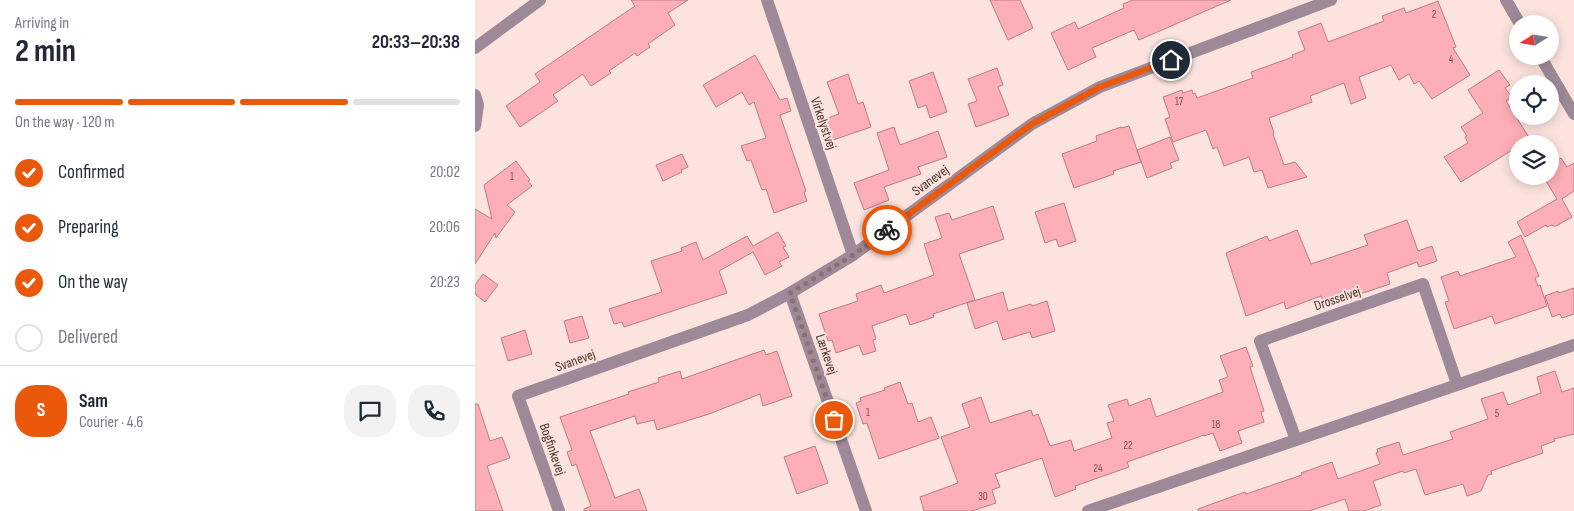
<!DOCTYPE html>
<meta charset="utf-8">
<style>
body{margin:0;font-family:"Sofia Sans Condensed",sans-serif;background:#f2f2f3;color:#1f2937;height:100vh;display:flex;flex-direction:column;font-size:19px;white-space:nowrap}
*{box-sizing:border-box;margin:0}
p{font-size:16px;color:#747a83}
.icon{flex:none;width:28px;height:28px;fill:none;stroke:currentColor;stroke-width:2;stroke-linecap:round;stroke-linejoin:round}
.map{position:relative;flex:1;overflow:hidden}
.details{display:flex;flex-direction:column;background:#fff;width:475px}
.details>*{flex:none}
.needle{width:32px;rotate:258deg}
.tools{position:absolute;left:1034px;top:15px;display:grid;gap:10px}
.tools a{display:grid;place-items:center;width:50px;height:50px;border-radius:50%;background:#fff;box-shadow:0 2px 12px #0003;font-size:25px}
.pin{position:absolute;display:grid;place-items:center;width:42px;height:42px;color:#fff;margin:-21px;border:2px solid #fff;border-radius:50%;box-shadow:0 1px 5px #0007}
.courier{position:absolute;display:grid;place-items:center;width:50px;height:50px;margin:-25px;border:4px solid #ea580c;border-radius:50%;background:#fff;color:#222;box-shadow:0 1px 6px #0007}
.overview em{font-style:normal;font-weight:700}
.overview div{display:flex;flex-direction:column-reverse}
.overview{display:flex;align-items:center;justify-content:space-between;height:85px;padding:0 15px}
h1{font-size:32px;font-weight:700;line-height:38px}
.bar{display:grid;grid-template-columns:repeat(4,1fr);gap:8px 5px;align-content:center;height:60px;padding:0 15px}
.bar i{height:6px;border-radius:4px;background:#e0e1e3}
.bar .current{background:#ea580c}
.bar p{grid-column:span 4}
.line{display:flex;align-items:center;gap:12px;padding:0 15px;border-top:1px solid #e0e1e3}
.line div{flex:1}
.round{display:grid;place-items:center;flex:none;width:52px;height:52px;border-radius:20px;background:#f2f2f3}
ol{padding:0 15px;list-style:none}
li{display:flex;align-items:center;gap:15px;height:55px}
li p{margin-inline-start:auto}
li .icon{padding:5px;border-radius:50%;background:#ea580c;color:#fff;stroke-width:4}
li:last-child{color:#747a83}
li i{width:28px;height:28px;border:2px solid #e0e1e3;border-radius:50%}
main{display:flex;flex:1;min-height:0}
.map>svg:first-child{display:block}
.building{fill:#feaeb6;stroke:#ba7d83}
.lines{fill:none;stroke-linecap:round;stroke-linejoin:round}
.minor{stroke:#9e8999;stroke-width:12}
.done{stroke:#8b716c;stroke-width:5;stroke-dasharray:0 9}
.route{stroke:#ea580c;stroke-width:6}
.labels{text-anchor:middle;stroke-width:4;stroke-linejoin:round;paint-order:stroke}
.number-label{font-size:11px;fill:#7a5251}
.street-label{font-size:14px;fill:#4e342f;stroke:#fde3dd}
</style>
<main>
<section class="details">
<div class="overview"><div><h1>2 min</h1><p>Arriving in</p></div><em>20:33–20:38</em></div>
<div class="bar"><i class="current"></i><i class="current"></i><i class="current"></i><i></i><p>On the way · 120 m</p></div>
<ol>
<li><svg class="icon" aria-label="check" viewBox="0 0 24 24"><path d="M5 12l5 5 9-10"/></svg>Confirmed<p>20:02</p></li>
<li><svg class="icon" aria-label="check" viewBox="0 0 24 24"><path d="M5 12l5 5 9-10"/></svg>Preparing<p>20:06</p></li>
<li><svg class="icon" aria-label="check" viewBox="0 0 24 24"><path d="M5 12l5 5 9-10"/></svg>On the way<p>20:23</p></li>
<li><i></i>Delivered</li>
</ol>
<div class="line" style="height:90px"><b class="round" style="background:#ea580c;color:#fff">S</b><div><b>Sam</b><p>Courier · 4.6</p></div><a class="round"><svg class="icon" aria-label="chat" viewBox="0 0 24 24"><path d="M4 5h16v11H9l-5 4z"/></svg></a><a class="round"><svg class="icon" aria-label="phone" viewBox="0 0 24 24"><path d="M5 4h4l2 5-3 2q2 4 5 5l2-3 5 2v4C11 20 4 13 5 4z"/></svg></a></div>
</section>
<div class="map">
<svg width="1099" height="511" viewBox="0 0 1099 511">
<rect width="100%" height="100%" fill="#fde3dd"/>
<g class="building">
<polygon points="156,0 213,0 193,13 200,25 173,44 175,47 162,56 160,53 134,71 136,73 116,86 108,74 78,95 83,101 45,127 31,106 65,82 60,74 160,6"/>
<polygon points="515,0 545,0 558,28 533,40"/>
<polygon points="658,0 756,0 664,40 659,30 617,48 621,57 593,70 576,33 600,22 603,29 649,8 648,4"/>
<polygon points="963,1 981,47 978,48 995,75 957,99 944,81 939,84 934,74 924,80 916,65 884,77 891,98 876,104 869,83 835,96 837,102 794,118 799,133 798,134 809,165 820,162 832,177 793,188 787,170 779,172 774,157 749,166 742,147 738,149 731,130 698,142 690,119 695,117 688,97 707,90 708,93 717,90 718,94 720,93 722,98 778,78 776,72 818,57 817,55 830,50 823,32 846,23 853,42 909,21 907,16 929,8 931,13"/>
<polygon points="280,55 305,100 312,98 316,111 305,115 331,191 329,192 332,201 299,213 291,189 287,190 276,160 272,161 266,146 291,138 279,102 274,105 267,92 241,107 228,85"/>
<polygon points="522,68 528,85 523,87 534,115 501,127 493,104 502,101 493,79"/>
<polygon points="1024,70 1035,85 1030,88 1037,97 1031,101 1055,139 1047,144 1042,144 1042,147 986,182 969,157 993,143 990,137 992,136 986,127 1008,113 993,90"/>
<polygon points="458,72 472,112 455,118 451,105 443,108 434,81"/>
<polygon points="373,74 383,104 388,102 396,127 358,140 350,119 364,114 352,82"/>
<polygon points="654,126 662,150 695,137 704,160 695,163 697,168 672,178 662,150 666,162 638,171 639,174 599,188 587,154 622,141 621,136 646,127 646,128"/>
<polygon points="419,127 425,145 463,131 472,157 443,167 446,174 409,187 414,200 389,210 379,183 414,170 402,133"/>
<polygon points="207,154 213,167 206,170 207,172 188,181 181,165"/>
<polygon points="1086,158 1092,167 1099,163 1099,191 1087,199 1097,217 1081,226 1078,226 1077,225 1072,227 1071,225 1050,237 1042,222 1082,199 1068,176 1075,176 1075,165"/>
<polygon points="41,161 55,180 53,181 57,186 32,205 40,212 21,238 20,233 0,264 0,209 17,219 9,185"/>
<polygon points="589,203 601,241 584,247 581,239 570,243 560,212"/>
<polygon points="518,206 529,239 484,254 500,300 458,314 459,317 435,325 431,314 397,326 401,339 398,340 401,351 388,355 384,345 361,353 357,340 353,341 344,314 383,301 381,294 406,285 409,293 459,275 449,244 467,238 460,217 474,213 477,220"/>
<polygon points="932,220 943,251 957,246 962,261 944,267 942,262 912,273 915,284 867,300 866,297 849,303 846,296 811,309 809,302 771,316 751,253 792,236 794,241 822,230 836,264 893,245 889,235"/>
<polygon points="303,232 311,246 308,247 314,257 304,262 307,266 290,275 278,252 244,271 252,293 149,327 147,322 139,324 134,309 187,292 176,261 207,251 206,248 221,242 228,260 272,236 278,246"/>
<polygon points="1046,235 1064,276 1060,278 1063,286 1065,285 1072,306 1020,324 1017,316 979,329 970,302 974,301 966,277 983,271 985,276 1041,257 1033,242"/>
<polygon points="8,274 23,285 10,302 0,294 0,285"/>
<polygon points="1099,288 1099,314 1087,318 1085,314 1077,317 1070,296 1083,291 1084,293"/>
<polygon points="528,292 533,311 556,304 557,306 572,301 580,331 557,338 555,332 528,340 522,321 500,329 492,303"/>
<polygon points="107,316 114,338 95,343 89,321"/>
<polygon points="50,330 57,354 33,361 26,338"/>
<polygon points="771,347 778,366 775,367 789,411 786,412 789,422 763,431 767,443 745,451 738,433 729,436 729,435 652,462 654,467 600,486 601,489 580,497 567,458 520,474 525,487 517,490 521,503 497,511 449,511 445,497 483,483 466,437 495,427 487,404 506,397 515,423 556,410 558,416 563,414 575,446 596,440 599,451 637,438 632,423 639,421 633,405 652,399 654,406 675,398 681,417 748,392 744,380 753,377 745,356"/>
<polygon points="289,350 291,355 302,351 317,396 288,406 285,394 234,414 182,430 179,420 162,424 160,416 115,431 140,498 164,489 172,511 109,511 109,509 116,506 101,464 97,466 92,452 97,450 85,417 154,394 153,392 184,382 183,378 205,371 207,379"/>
<polygon points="1080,371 1087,392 1099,388 1099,434 1079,439 1080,441 1066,446 1068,453 1016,471 1017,474 1013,475 1006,491 992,496 988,484 950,495 941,469 929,473 928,471 898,481 906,505 889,511 874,511 870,499 834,511 723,511 723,509 770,492 771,494 827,475 826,473 857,462 863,479 905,464 901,453 903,452 902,449 924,442 928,455 978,439 975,432 1013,419 1006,399 1028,392 1033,405 1066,393 1062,377"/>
<polygon points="425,382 433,404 437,403 443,422 456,417 464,438 404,459 392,423 388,424 381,403 386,401 385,398 410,390 409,388"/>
<polygon points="0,404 3,404 15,441 27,437 35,458 12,466 28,511 0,511"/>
<polygon points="340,446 353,483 322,494 309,457"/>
</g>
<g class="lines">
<g class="minor">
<polyline points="292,0 378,255"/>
<polyline points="1031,0 1045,24"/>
<polyline points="0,48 65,0"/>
<polyline points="1065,56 1099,114"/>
<polyline points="0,95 3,105 0,126"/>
<polyline points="315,293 391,511"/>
<polyline points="821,440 785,341 948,284 982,384"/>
<polyline points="84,511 43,396 273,315 315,293 378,255 557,124 625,87 856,0"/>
<polyline points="613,511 1099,345"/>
</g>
</g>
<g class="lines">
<polyline class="done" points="359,420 315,293 378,255 412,230"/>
<polyline class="route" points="412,230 557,124 625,87 696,60"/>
</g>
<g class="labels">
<g class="number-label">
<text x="959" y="18">2</text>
<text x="976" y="63">4</text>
<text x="704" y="105">17</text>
<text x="37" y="180">1</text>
<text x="393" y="416">1</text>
<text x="1022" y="417">5</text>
<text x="741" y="428">18</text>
<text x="653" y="449">22</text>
<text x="623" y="472">24</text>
<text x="508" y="500">30</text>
</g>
<g class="street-label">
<text transform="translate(349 123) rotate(71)" y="5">Virkelystvej</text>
<text transform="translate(455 180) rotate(-36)" y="5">Svanevej</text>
<text transform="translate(862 298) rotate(-19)" y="5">Drosselvej</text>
<text transform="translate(352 354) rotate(71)" y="5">Lærkevej</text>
<text transform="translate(100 360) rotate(-20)" y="5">Svanevej</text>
<text transform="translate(78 449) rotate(71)" y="5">Bogfinkevej</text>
</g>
</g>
</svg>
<div class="tools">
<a><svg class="needle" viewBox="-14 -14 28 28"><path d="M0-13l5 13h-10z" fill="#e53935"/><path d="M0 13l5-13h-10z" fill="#747a83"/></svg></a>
<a><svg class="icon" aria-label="locate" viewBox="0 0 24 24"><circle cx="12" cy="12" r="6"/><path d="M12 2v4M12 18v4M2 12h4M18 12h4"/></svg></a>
<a><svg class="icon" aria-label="layers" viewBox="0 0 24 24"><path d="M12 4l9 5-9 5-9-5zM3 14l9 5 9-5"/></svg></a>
</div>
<div class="pin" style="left:359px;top:420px;background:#ea580c"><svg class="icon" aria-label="bag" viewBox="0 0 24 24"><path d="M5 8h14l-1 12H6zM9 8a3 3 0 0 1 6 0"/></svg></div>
<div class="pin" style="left:696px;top:60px;background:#1f2937"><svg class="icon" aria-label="home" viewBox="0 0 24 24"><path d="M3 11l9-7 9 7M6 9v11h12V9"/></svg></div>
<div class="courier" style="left:412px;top:230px"><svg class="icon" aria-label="bike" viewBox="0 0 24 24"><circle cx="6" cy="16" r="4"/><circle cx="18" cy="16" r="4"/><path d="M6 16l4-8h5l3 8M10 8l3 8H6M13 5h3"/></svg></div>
</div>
</main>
